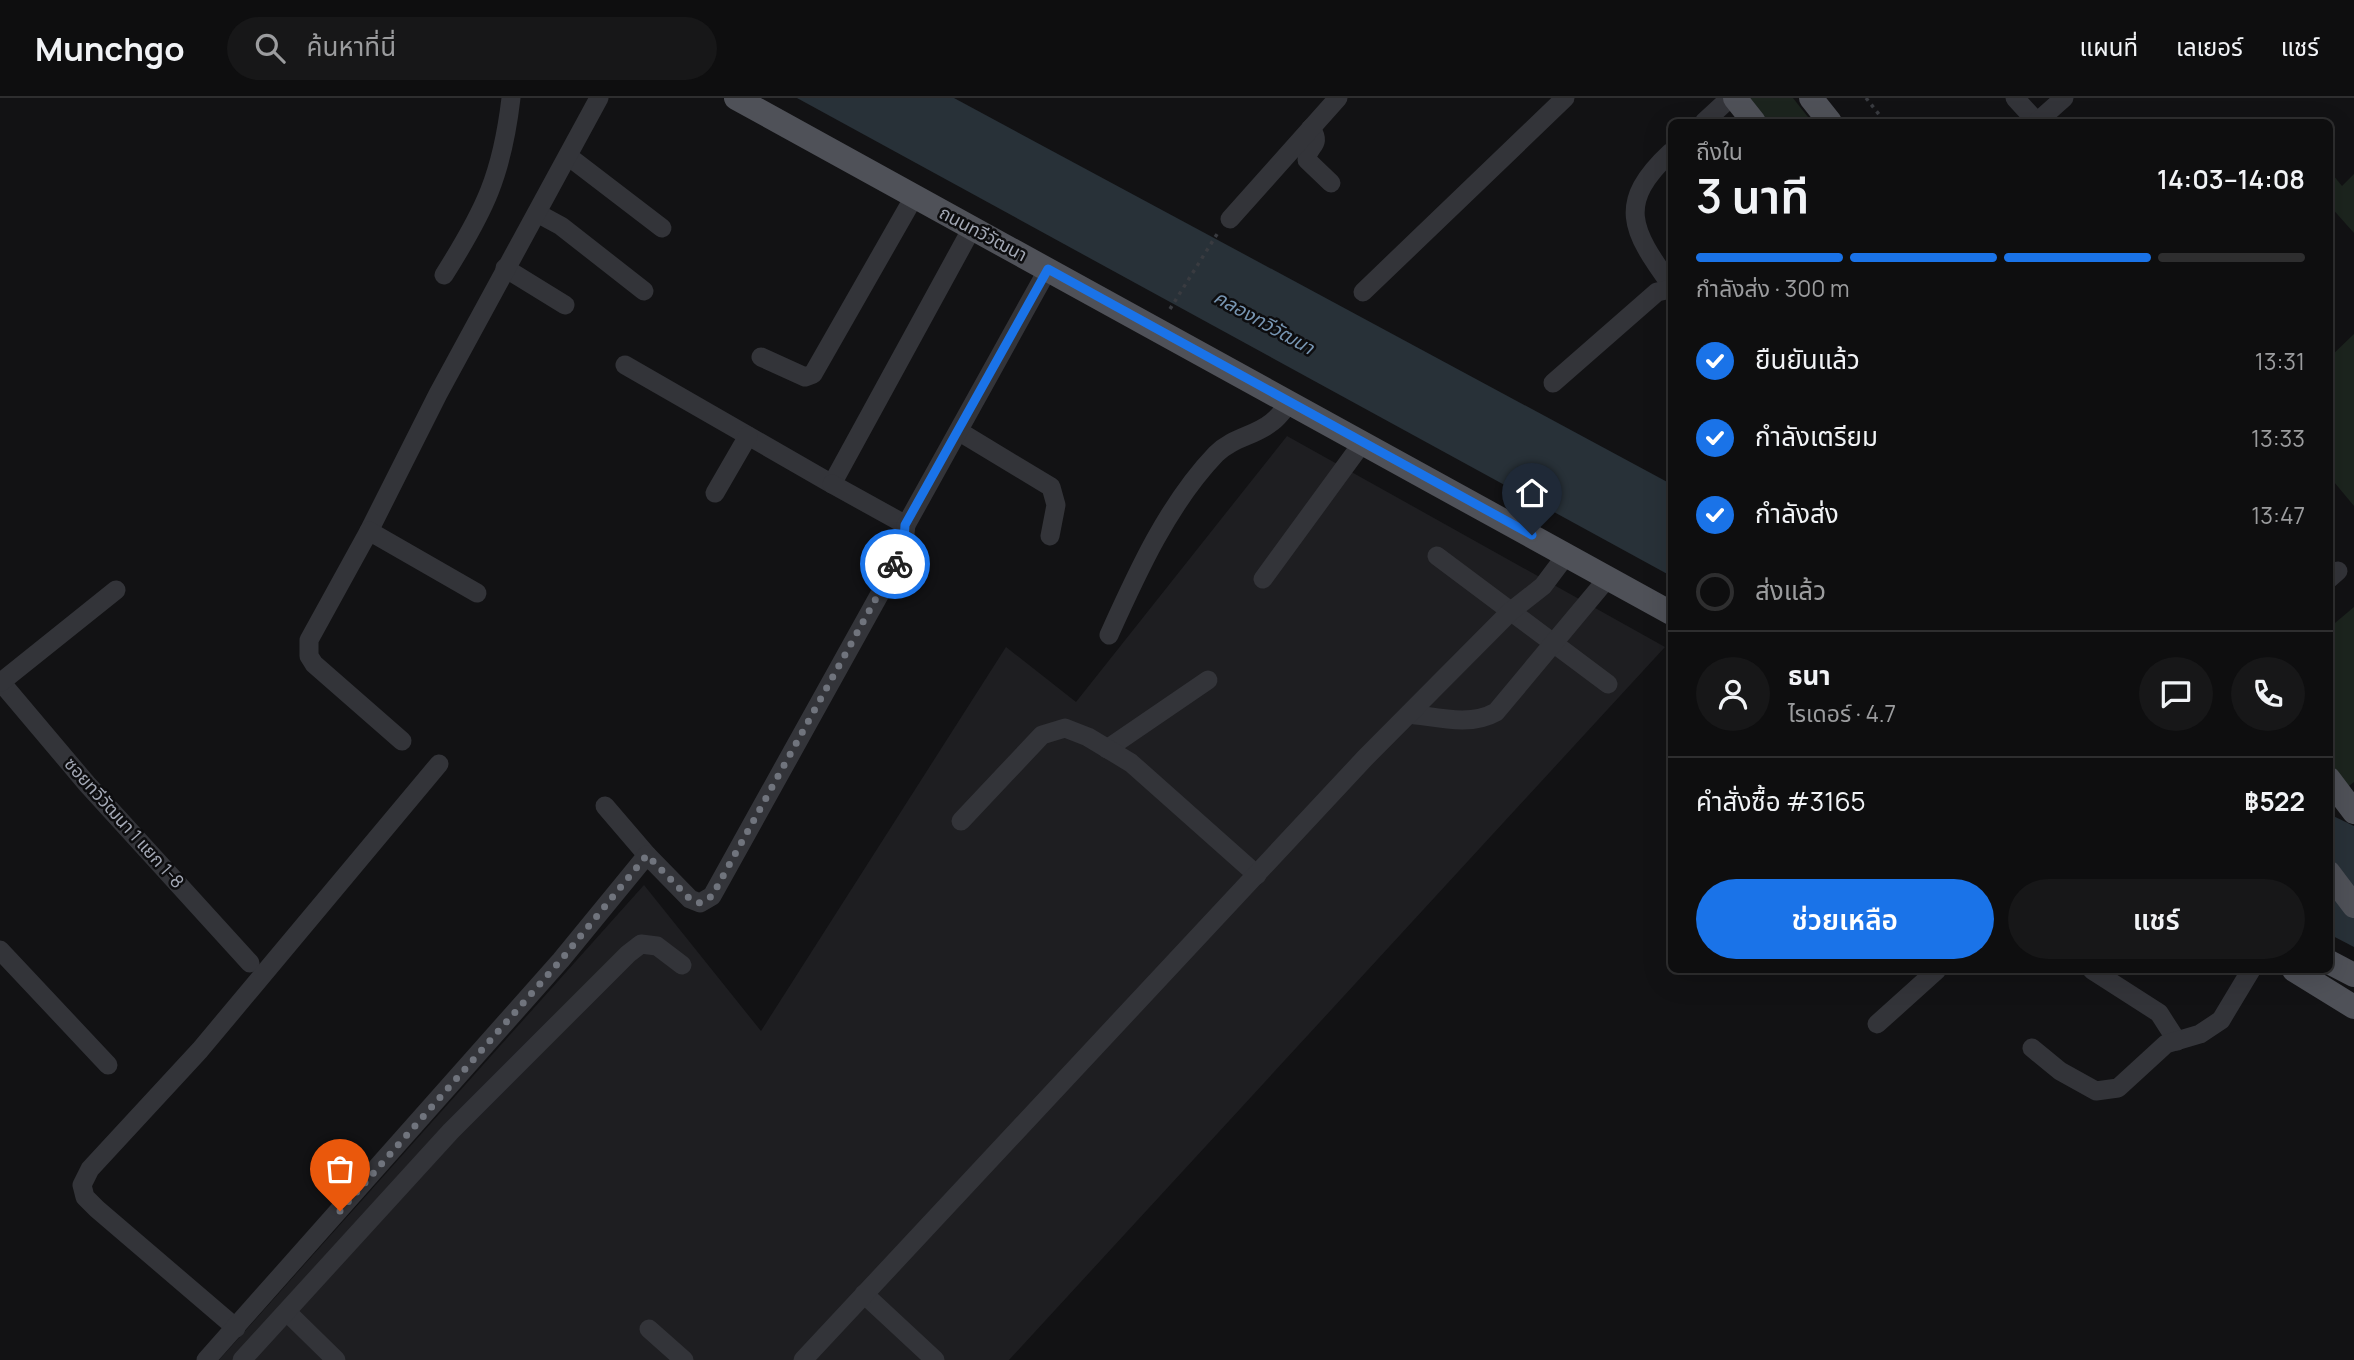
<!DOCTYPE html>
<html lang="th">
<meta charset="utf-8">
<style>
body{margin:0;font-family:Manrope,"Noto Sans Thai",sans-serif;background:#171718;color:#f1f3f6;height:100vh;display:flex;flex-direction:column;font-size:26px;white-space:nowrap}
*{box-sizing:border-box;margin:0}
p{font-size:23px;color:#9b9c9e}
.icon{flex:none;width:38px;height:38px;fill:none;stroke:currentColor;stroke-width:2;stroke-linecap:round;stroke-linejoin:round}
.map{position:relative;flex:1;overflow:hidden}
.side{position:absolute;left:1668px;top:21px;width:665px;height:854px;display:flex;flex-direction:column;background:#0e0e0f;border-radius:10px;box-shadow:0 7px 28px #0002,0 0 0 2px #2e2e2f}
.side>*{flex:none}
.pin{position:absolute;display:grid;place-items:center;width:60px;height:60px;color:#fff;margin:-72px -30px;border-radius:50% 50% 50% 0;rotate:-45deg;box-shadow:0 0 7px #0007}
.pin .icon{rotate:45deg}
.courier{position:absolute;display:grid;place-items:center;width:70px;height:70px;margin:-35px;border:5px solid #1a73e8;border-radius:50%;background:#fff;color:#222;box-shadow:0 2px 9px #0007}
.headline em{font-style:normal;font-weight:600}
.headline div{display:flex;flex-direction:column-reverse}
.headline{display:flex;align-items:center;justify-content:space-between;height:119px;padding:0 28px}
h1{font-size:46px;font-weight:600;line-height:52px}
.bar{display:grid;grid-template-columns:repeat(4,1fr);gap:10px 7px;align-content:center;height:84px;padding:0 28px}
.bar i{height:9px;border-radius:5px;background:#2e2e2f}
.bar .current{background:#1a73e8}
.bar p{grid-column:span 4}
.line{display:flex;align-items:center;gap:18px;padding:0 28px;border-top:2px solid #2e2e2f}
.line div{flex:1}
.round{display:grid;place-items:center;flex:none;width:74px;height:74px;border-radius:37px;background:#171718}
ol{padding:0 28px;list-style:none}
li{display:flex;align-items:center;gap:21px;height:77px}
li p{margin-inline-start:auto}
li .icon{padding:7px;border-radius:50%;background:#1a73e8;color:#fff;stroke-width:4}
li:last-child{color:#9b9c9e}
li i{width:38px;height:38px;border:4px solid #2e2e2f;border-radius:50%}
.button{display:flex;gap:14px;margin-top:auto;padding:14px 28px}
.button a{flex:1;height:80px;border-radius:42px;background:#1a73e8;color:#fff;font-size:28px;font-weight:600;line-height:80px;text-align:center}
.button a+a{background:#171718;color:#f1f3f6}
header{display:flex;align-items:center;gap:42px;box-sizing:border-box;height:98px;padding:0 35px;background:#0e0e0f;border-bottom:2px solid #2e2e2f}
header strong{font-size:33px}
nav{display:flex;gap:38px;margin-inline-start:auto;font-size:24px}
.search{width:490px;height:63px;background:#171718;display:flex;align-items:center;gap:18px;box-sizing:border-box;padding:0 24px;border-radius:38px;color:#9b9c9e;font-size:26px}
.map>svg:first-child{display:block}
.built{fill:#1e1e21}
.green{fill:#1c241e}
.water{fill:#283138}
.lines{fill:none;stroke-linecap:round;stroke-linejoin:round}
.path{stroke:#393b40;stroke-width:3.5;stroke-dasharray:3.5 5;stroke-linecap:butt}
.minor{stroke:#333439;stroke-width:19}
.major{stroke:#4f5158;stroke-width:24}
.done{stroke:#70747d;stroke-width:7;stroke-dasharray:0 12.6}
.route{stroke:#1a73e8;stroke-width:9}
.labels{text-anchor:middle;stroke-width:5;stroke-linejoin:round;paint-order:stroke}
.street-label{font-size:18px;fill:#a3a8b5;stroke:#0d0d0f}
.water-label{font-size:19px;font-style:italic;fill:#7896b3;stroke:#0d0d0f}
</style>
<header>
<strong>Munchgo</strong>
<div class="search"><svg class="icon" aria-label="search" viewBox="0 0 24 24"><circle cx="10" cy="10" r="6"/><path d="M15 15l6 6"/></svg>ค้นหาที่นี่</div>
<nav><a>แผนที่</a><a>เลเยอร์</a><a>แชร์</a></nav>
</header>
<div class="map">
<svg width="2354" height="1262" viewBox="0 0 2354 1262">
<rect width="100%" height="100%" fill="#121214"/>
<polygon class="built" points="1287,338 1665,549 1009,1262 219,1262 644,787 761,933 1006,549 1076,604"/>
<g class="green">
<polygon points="1748,0 1793,0 1812,24 1767,24"/>
<polygon points="2329,72 2342,88 2354,76 2354,135 2329,107"/>
<polygon points="2354,236 2354,408 2329,378 2329,260"/>
<polygon points="2354,509 2354,684 2332,701 2329,698 2329,530"/>
</g>
<g class="water">
<polygon points="797,0 954,0 1671,386 1671,478"/>
<polygon points="2329,716 2354,728 2354,849 2329,836"/>
</g>
<g class="lines">
<g class="path">
<polyline points="1866,0 1885,24"/>
<polyline points="1170,211 1219,133"/>
</g>
<g class="minor">
<polyline points="2015,0 2037,24"/>
<polyline points="1704,24 1730,0"/>
<polyline points="2037,24 2064,0"/>
<path d="M1311,30C1323,49 1307,46 1307,62L1331,85"/>
<path d="M1671,54C1616,105 1631,132 1671,187"/>
<polyline points="568,58 662,130"/>
<polyline points="537,115 561,128 644,193"/>
<polyline points="1230,121 1338,0"/>
<polyline points="505,170 565,207"/>
<path d="M444,177C485,112 502,77 511,0"/>
<polyline points="1363,194 1565,0"/>
<polyline points="761,259 805,279 813,276 914,99"/>
<polyline points="625,267 832,386 972,130"/>
<polyline points="1553,285 1657,194 1671,191"/>
<polyline points="960,334 1051,389 1056,407 1050,438"/>
<polyline points="832,386 906,427 1048,171"/>
<polyline points="715,395 748,338"/>
<polyline points="369,433 438,296 599,0"/>
<polyline points="1437,458 1608,586"/>
<polyline points="1263,481 1363,344"/>
<polyline points="2329,481 2338,473"/>
<path d="M1109,537C1137,475 1168,406 1216,356C1233,339 1255,338 1272,324C1279,319 1285,310 1290,304"/>
<polyline points="0,583 87,686 250,865"/>
<polyline points="1,584 116,492"/>
<path d="M1409,616C1437,619 1470,629 1496,614L1607,481"/>
<polyline points="402,643 314,566 309,558 309,542 369,433 477,495"/>
<polyline points="1107,651 1208,582"/>
<polyline points="605,708 647,757"/>
<polyline points="961,723 1042,637 1065,630 1088,639 1131,665 1257,777"/>
<polyline points="0,852 108,967"/>
<polyline points="2092,872 2159,915 2177,943"/>
<polyline points="1877,926 1937,872"/>
<polyline points="2032,950 2060,973 2096,993 2118,990 2166,946 2200,936 2221,922 2251,872"/>
<polyline points="864,1196 935,1262"/>
<polyline points="287,1214 336,1262"/>
<polyline points="236,1230 97,1111 85,1099 82,1087 90,1071 200,952 439,666"/>
<polyline points="649,1231 684,1262"/>
<polyline points="206,1262 561,862 647,757 690,801 700,805 712,798 892,474 904,444 906,427"/>
<polyline points="242,1262 451,1033 628,856 641,846 657,848 682,867"/>
<polyline points="803,1262 1365,660 1510,514 1543,488 1567,456"/>
</g>
<g class="major">
<polyline points="736,0 1671,515"/>
<polyline points="1735,0 1754,24"/>
<polyline points="1811,0 1830,24"/>
<polyline points="2329,681 2354,714"/>
<polyline points="2329,775 2354,808"/>
<polyline points="2329,864 2354,877"/>
<polyline points="2294,872 2354,909"/>
</g>
</g>
<g class="lines">
<polyline class="done" points="340,1113 561,862 647,757 690,801 700,805 712,798 895,466"/>
<polyline class="route" points="895,466 904,444 905,427 1048,171 1532,437"/>
</g>
<g class="labels">
<g class="street-label">
<text transform="translate(983 136) rotate(28)" y="6">ถนนทวีวัฒนา</text>
<text transform="translate(124 725) rotate(48)" y="6">ซอยทวีวัฒนา 1 แยก 1-8</text>
</g>
<g class="water-label">
<text transform="translate(1264 224) rotate(29)" y="7">คลองทวีวัฒนา</text>
</g>
</g>
</svg>
<div class="pin" style="left:340px;top:1113px;background:#ea580c"><svg class="icon" aria-label="bag" viewBox="0 0 24 24"><path d="M5 8h14l-1 12H6zM9 8a3 3 0 0 1 6 0"/></svg></div>
<div class="pin" style="left:1532px;top:437px;background:#1f2937"><svg class="icon" aria-label="home" viewBox="0 0 24 24"><path d="M3 11l9-7 9 7M6 9v11h12V9"/></svg></div>
<div class="courier" style="left:895px;top:466px"><svg class="icon" aria-label="bike" viewBox="0 0 24 24"><circle cx="6" cy="16" r="4"/><circle cx="18" cy="16" r="4"/><path d="M6 16l4-8h5l3 8M10 8l3 8H6M13 5h3"/></svg></div>
<section class="side">
<div class="headline"><div><h1>3 นาที</h1><p>ถึงใน</p></div><em>14:03–14:08</em></div>
<div class="bar"><i class="current"></i><i class="current"></i><i class="current"></i><i></i><p>กำลังส่ง · 300 m</p></div>
<ol>
<li><svg class="icon" aria-label="check" viewBox="0 0 24 24"><path d="M5 12l5 5 9-10"/></svg>ยืนยันแล้ว<p>13:31</p></li>
<li><svg class="icon" aria-label="check" viewBox="0 0 24 24"><path d="M5 12l5 5 9-10"/></svg>กำลังเตรียม<p>13:33</p></li>
<li><svg class="icon" aria-label="check" viewBox="0 0 24 24"><path d="M5 12l5 5 9-10"/></svg>กำลังส่ง<p>13:47</p></li>
<li><i></i>ส่งแล้ว</li>
</ol>
<div class="line" style="height:126px"><a class="round"><svg class="icon" aria-label="person" viewBox="0 0 24 24"><circle cx="12" cy="8" r="4"/><path d="M4 21q1-7 8-7t8 7"/></svg></a><div><b>ธนา</b><p>ไรเดอร์ · 4.7</p></div><a class="round"><svg class="icon" aria-label="chat" viewBox="0 0 24 24"><path d="M4 5h16v11H9l-5 4z"/></svg></a><a class="round"><svg class="icon" aria-label="phone" viewBox="0 0 24 24"><path d="M5 4h4l2 5-3 2q2 4 5 5l2-3 5 2v4C11 20 4 13 5 4z"/></svg></a></div>
<div class="line" style="height:91px"><div>คำสั่งซื้อ #3165</div><b>฿522</b></div>
<div class="button"><a>ช่วยเหลือ</a><a>แชร์</a></div>
</section>
</div>
